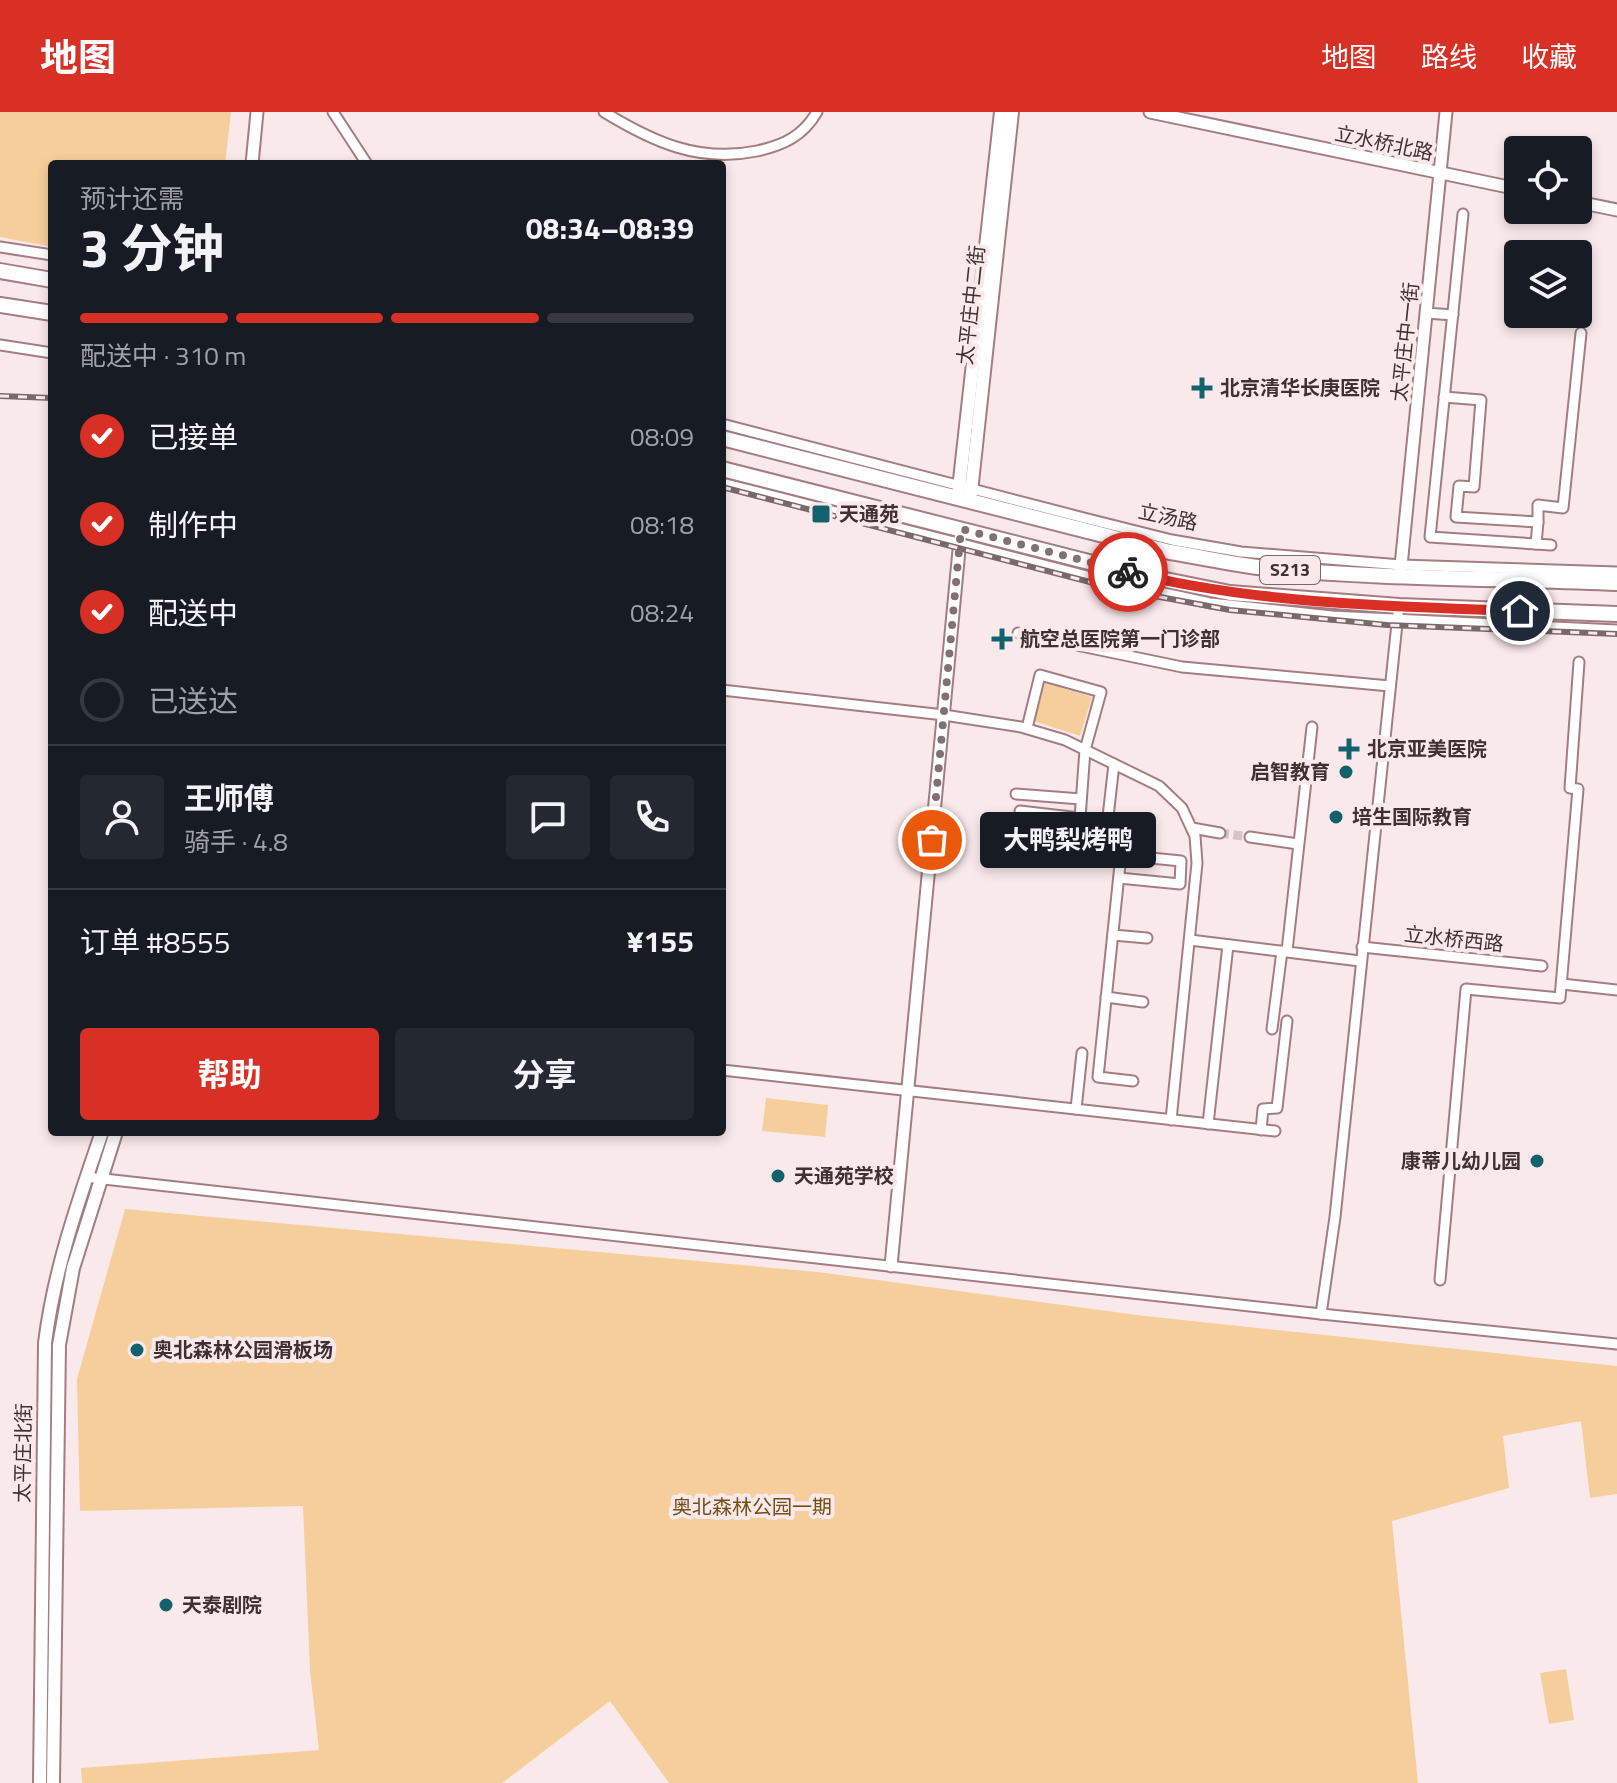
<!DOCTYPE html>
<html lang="zh">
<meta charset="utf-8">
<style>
body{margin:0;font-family:"Titillium Web","Noto Sans SC",sans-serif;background:#242831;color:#f1f3f6;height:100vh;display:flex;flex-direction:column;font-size:30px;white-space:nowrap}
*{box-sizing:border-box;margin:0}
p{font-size:26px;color:#9ea1a6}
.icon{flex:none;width:44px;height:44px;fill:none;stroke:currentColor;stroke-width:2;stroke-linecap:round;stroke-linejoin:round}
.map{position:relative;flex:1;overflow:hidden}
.panel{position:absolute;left:48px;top:48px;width:678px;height:976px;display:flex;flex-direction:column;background:#171b24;border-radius:8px;box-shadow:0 4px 12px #0003}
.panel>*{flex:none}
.fabs{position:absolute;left:1504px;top:24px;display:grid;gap:16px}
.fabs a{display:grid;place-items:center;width:88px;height:88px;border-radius:8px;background:#171b24;box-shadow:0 4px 12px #0003;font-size:40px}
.pin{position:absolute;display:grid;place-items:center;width:68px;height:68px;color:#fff;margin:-34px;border:4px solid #fff;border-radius:50%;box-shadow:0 2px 8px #0007}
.courier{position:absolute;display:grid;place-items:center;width:80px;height:80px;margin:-40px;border:6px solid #d93025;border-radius:50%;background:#fff;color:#222;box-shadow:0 2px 10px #0007}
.bubble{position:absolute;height:56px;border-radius:8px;background:#171b24;box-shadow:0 4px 12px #0003;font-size:26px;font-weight:700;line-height:56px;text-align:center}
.head em{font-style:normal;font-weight:700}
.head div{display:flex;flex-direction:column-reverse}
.head{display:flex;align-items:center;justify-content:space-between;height:136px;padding:0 32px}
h1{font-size:52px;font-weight:700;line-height:60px}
.bar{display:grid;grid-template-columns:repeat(4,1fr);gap:12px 8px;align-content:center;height:96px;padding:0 32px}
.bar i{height:10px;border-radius:6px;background:#363941}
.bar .selected{background:#d93025}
.bar p{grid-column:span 4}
.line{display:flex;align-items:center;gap:20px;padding:0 32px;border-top:2px solid #363941}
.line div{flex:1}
.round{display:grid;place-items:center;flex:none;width:84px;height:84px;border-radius:8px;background:#242831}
ol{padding:0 32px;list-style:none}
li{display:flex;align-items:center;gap:24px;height:88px}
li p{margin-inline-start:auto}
li .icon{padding:8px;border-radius:50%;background:#d93025;color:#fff;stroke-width:4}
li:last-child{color:#9ea1a6}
li i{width:44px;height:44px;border:4px solid #363941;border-radius:50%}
.action{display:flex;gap:16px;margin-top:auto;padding:16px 32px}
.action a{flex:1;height:92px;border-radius:8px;background:#d93025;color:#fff;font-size:32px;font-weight:700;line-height:92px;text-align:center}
.action a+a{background:#242831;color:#f1f3f6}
header{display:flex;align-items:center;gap:48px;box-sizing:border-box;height:112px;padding:0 40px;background:#d93025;color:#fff}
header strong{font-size:38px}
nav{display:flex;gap:44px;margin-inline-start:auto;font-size:28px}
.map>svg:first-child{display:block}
.green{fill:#f6ce9b}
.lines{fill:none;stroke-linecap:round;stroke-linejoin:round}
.minor-tunnel{stroke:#d5c4c6;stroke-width:9;stroke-dasharray:9 4.5;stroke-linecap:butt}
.minor-casing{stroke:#a37d82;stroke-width:13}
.tertiary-casing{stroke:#a37d82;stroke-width:15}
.secondary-casing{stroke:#a37d82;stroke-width:16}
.primary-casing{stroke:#a37d82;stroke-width:18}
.minor{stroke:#fff;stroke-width:9}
.tertiary{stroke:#fff;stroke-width:11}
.secondary{stroke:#fff;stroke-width:12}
.primary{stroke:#fff;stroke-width:14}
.rail-casing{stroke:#7a696b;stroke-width:6}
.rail{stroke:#fae9eb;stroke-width:3;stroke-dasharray:9;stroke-linecap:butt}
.done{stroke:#817173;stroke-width:8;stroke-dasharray:0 14.4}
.route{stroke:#d93025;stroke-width:10}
.poi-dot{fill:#13616c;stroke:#fae9eb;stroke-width:3}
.labels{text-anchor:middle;stroke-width:8;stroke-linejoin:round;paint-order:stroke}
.shield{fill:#fae9eb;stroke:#78686a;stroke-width:2}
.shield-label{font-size:18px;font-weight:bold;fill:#403032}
.street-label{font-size:20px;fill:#403032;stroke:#fae9eb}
.poi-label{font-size:20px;font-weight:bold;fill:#403032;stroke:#fae9eb;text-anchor:start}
.park-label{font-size:20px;fill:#745019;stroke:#fae9eb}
</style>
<header>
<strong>地图</strong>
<nav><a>地图</a><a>路线</a><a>收藏</a></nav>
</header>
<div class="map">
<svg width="1617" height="1671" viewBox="0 0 1617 1671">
<rect width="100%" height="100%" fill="#fae9eb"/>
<g class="green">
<polygon points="0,0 231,0 225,52 52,52 52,135 0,125"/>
<polygon points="1045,571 1092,585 1080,624 1033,609"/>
<polygon points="766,986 828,993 825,1025 762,1019"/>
<polygon points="125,1097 818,1160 1145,1204 1617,1254 1617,1382 1590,1386 1581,1309 1503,1324 1509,1376 1392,1409 1418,1671 669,1671 610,1589 502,1671 82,1671 81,1656 319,1638 310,1559 303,1394 80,1399 77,1267"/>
<polygon points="1566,1557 1574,1608 1549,1612 1540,1561"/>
</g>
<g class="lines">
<polyline class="minor-tunnel" points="1220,721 1250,725"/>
<defs>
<g id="minor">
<polyline points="333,0 367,52"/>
<path d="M604,0C653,30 699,51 757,39C784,33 803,24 817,0"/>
<polyline points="1463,102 1430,425 1551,433"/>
<polyline points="0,135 52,143"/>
<polyline points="1426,201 1453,203"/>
<polyline points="0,233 52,241"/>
<polyline points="1444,285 1481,288 1474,375 1459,374 1456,405 1538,410 1536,432"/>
<polyline points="722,312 1084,406 1172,428 1241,440 1401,453 1617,460"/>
<polyline points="722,371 1095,466 1210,491 1332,504 1617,518"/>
<polyline points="1538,410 1538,393 1563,396 1581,221"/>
<polyline points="1018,521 1182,555 1390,574"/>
<polyline points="722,578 944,603 1021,615 1065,628 1159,674 1182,696 1195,724 1197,751 1171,1008"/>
<polyline points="1114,652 1104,740 1121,743 1098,965 1133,969"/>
<polyline points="1016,682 1081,687"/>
<polyline points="1020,699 1080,706 1085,638 1101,580 1040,563 1027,616"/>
<polyline points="1192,716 1220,721"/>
<polyline points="1250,725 1298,732"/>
<polyline points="1119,766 1180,772 1181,749 1121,743"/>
<polyline points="1113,823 1147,826"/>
<polyline points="1190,828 1360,849"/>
<polyline points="1362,835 1542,854"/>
<polyline points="1287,839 1312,615"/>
<polyline points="1562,872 1617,878"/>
<polyline points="1106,885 1143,890"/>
<polyline points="1272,917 1282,839"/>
<polyline points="722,958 1275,1019"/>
<polyline points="1076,997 1082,941"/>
<polyline points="1208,1012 1228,833"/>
<polyline points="1261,1018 1263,997 1277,996 1287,909"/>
<polyline points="86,1065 1321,1202 1617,1232"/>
<polyline points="1440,1168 1466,877 1560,886 1578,677 1570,676 1579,550"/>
<polyline points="1321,1202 1335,1105 1398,502"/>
</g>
<g id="tertiary">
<polyline points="1150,0 1518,77"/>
<polyline points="252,52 257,0"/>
<polyline points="1578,90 1617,98"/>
<polyline points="1400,464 1446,0"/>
<polyline points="891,1154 961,417"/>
</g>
<g id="secondary">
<polyline points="958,386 1001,0"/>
<polyline points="970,389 1012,0"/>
<path d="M40,1671L45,1231C54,1158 78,1090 102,1020"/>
<polyline points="53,1671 59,1233 73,1156 116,1020"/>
</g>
<g id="primary">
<polyline points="0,159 52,168"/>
<polyline points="0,193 52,201"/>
<path d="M722,326L1170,440C1202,445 1235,453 1267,456C1383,467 1501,466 1617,471"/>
<polyline points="722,357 1136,462 1230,481 1399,494 1617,502"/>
</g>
</defs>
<use href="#minor" class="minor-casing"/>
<use href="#tertiary" class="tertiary-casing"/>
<use href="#secondary" class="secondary-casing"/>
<use href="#primary" class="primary-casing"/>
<use href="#minor" class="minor"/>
<use href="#tertiary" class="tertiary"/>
<use href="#secondary" class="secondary"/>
<use href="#primary" class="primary"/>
<defs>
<g id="rail">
<polyline points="0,284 52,286"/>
<polyline points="722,375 1117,477 1230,498 1387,513 1617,522"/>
</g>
</defs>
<use href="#rail" class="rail-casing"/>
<use href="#rail" class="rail"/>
</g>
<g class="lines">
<polyline class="done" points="932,728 961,417 1128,460"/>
<path class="route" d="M1128,460C1256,492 1388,494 1520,499"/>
</g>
<g class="poi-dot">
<path d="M1198 264h8v8h8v8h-8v8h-8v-8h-8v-8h8z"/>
<rect x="811" y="392" width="20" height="20" rx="4"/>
<path d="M998 515h8v8h8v8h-8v8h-8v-8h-8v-8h8z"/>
<path d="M1345 625h8v8h8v8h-8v8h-8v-8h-8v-8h8z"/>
<circle cx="1346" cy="660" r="8"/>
<circle cx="1336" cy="705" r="8"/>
<circle cx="1537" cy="1049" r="8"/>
<circle cx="778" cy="1064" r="8"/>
<circle cx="137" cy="1238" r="8"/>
<circle cx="166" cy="1493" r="8"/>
</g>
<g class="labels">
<rect class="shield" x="1260" y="444" width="60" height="28" rx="6"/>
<g class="shield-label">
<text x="1290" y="464">S213</text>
</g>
<g class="street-label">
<text transform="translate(1384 31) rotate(12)" y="7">立水桥北路</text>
<text transform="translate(971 193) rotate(-84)" y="7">太平庄中二街</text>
<text transform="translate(1405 230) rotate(-84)" y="7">太平庄中一街</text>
<text transform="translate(1168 405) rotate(12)" y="7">立汤路</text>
<text transform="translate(1454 827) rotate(6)" y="7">立水桥西路</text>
<text transform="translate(23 1341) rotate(-89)" y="7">太平庄北街</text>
</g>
<g class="poi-label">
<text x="1220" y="283">北京清华长庚医院</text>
<text x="839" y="409">天通苑</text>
<text x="1020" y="534">航空总医院第一门诊部</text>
<text x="1367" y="644">北京亚美医院</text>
<text x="1330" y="667" text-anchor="end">启智教育</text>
<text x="1352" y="712">培生国际教育</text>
<text x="1521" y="1056" text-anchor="end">康蒂儿幼儿园</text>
<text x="794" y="1071">天通苑学校</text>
<text x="153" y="1245">奥北森林公园滑板场</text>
<text x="182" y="1500">天泰剧院</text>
</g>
<g class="park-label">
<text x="752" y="1402">奥北森林公园一期</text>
</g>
</g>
</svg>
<div class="fabs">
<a><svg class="icon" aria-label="locate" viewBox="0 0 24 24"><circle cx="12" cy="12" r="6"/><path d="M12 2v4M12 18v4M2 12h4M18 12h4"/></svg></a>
<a><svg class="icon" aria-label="layers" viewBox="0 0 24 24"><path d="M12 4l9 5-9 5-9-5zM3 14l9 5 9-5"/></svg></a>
</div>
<div class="pin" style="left:932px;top:728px;background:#ea580c"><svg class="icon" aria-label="bag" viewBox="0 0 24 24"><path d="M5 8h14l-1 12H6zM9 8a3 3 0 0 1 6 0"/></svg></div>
<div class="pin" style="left:1520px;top:499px;background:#1f2937"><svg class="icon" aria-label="home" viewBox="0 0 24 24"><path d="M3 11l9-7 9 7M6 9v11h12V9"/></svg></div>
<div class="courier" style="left:1128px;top:460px"><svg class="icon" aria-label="bike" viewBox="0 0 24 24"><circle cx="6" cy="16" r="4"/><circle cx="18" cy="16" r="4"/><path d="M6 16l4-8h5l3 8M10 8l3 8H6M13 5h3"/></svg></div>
<div class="bubble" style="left:980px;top:700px;width:176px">大鸭梨烤鸭</div>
<section class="panel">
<div class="head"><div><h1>3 分钟</h1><p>预计还需</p></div><em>08:34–08:39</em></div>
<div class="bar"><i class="selected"></i><i class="selected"></i><i class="selected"></i><i></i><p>配送中 · 310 m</p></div>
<ol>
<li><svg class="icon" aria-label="check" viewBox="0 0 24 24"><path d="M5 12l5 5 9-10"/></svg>已接单<p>08:09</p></li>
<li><svg class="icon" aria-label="check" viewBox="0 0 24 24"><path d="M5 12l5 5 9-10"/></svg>制作中<p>08:18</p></li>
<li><svg class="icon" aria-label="check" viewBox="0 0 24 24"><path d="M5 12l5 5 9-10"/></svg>配送中<p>08:24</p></li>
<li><i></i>已送达</li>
</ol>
<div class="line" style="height:144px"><a class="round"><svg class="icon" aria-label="person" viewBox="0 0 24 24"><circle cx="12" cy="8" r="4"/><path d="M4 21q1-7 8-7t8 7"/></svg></a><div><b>王师傅</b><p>骑手 · 4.8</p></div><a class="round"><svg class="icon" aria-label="chat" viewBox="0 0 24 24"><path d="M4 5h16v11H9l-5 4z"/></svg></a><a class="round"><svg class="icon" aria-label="phone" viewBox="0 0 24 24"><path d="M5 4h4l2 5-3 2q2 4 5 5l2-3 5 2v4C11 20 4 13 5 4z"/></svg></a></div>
<div class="line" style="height:104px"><div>订单 #8555</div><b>¥155</b></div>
<div class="action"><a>帮助</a><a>分享</a></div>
</section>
</div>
